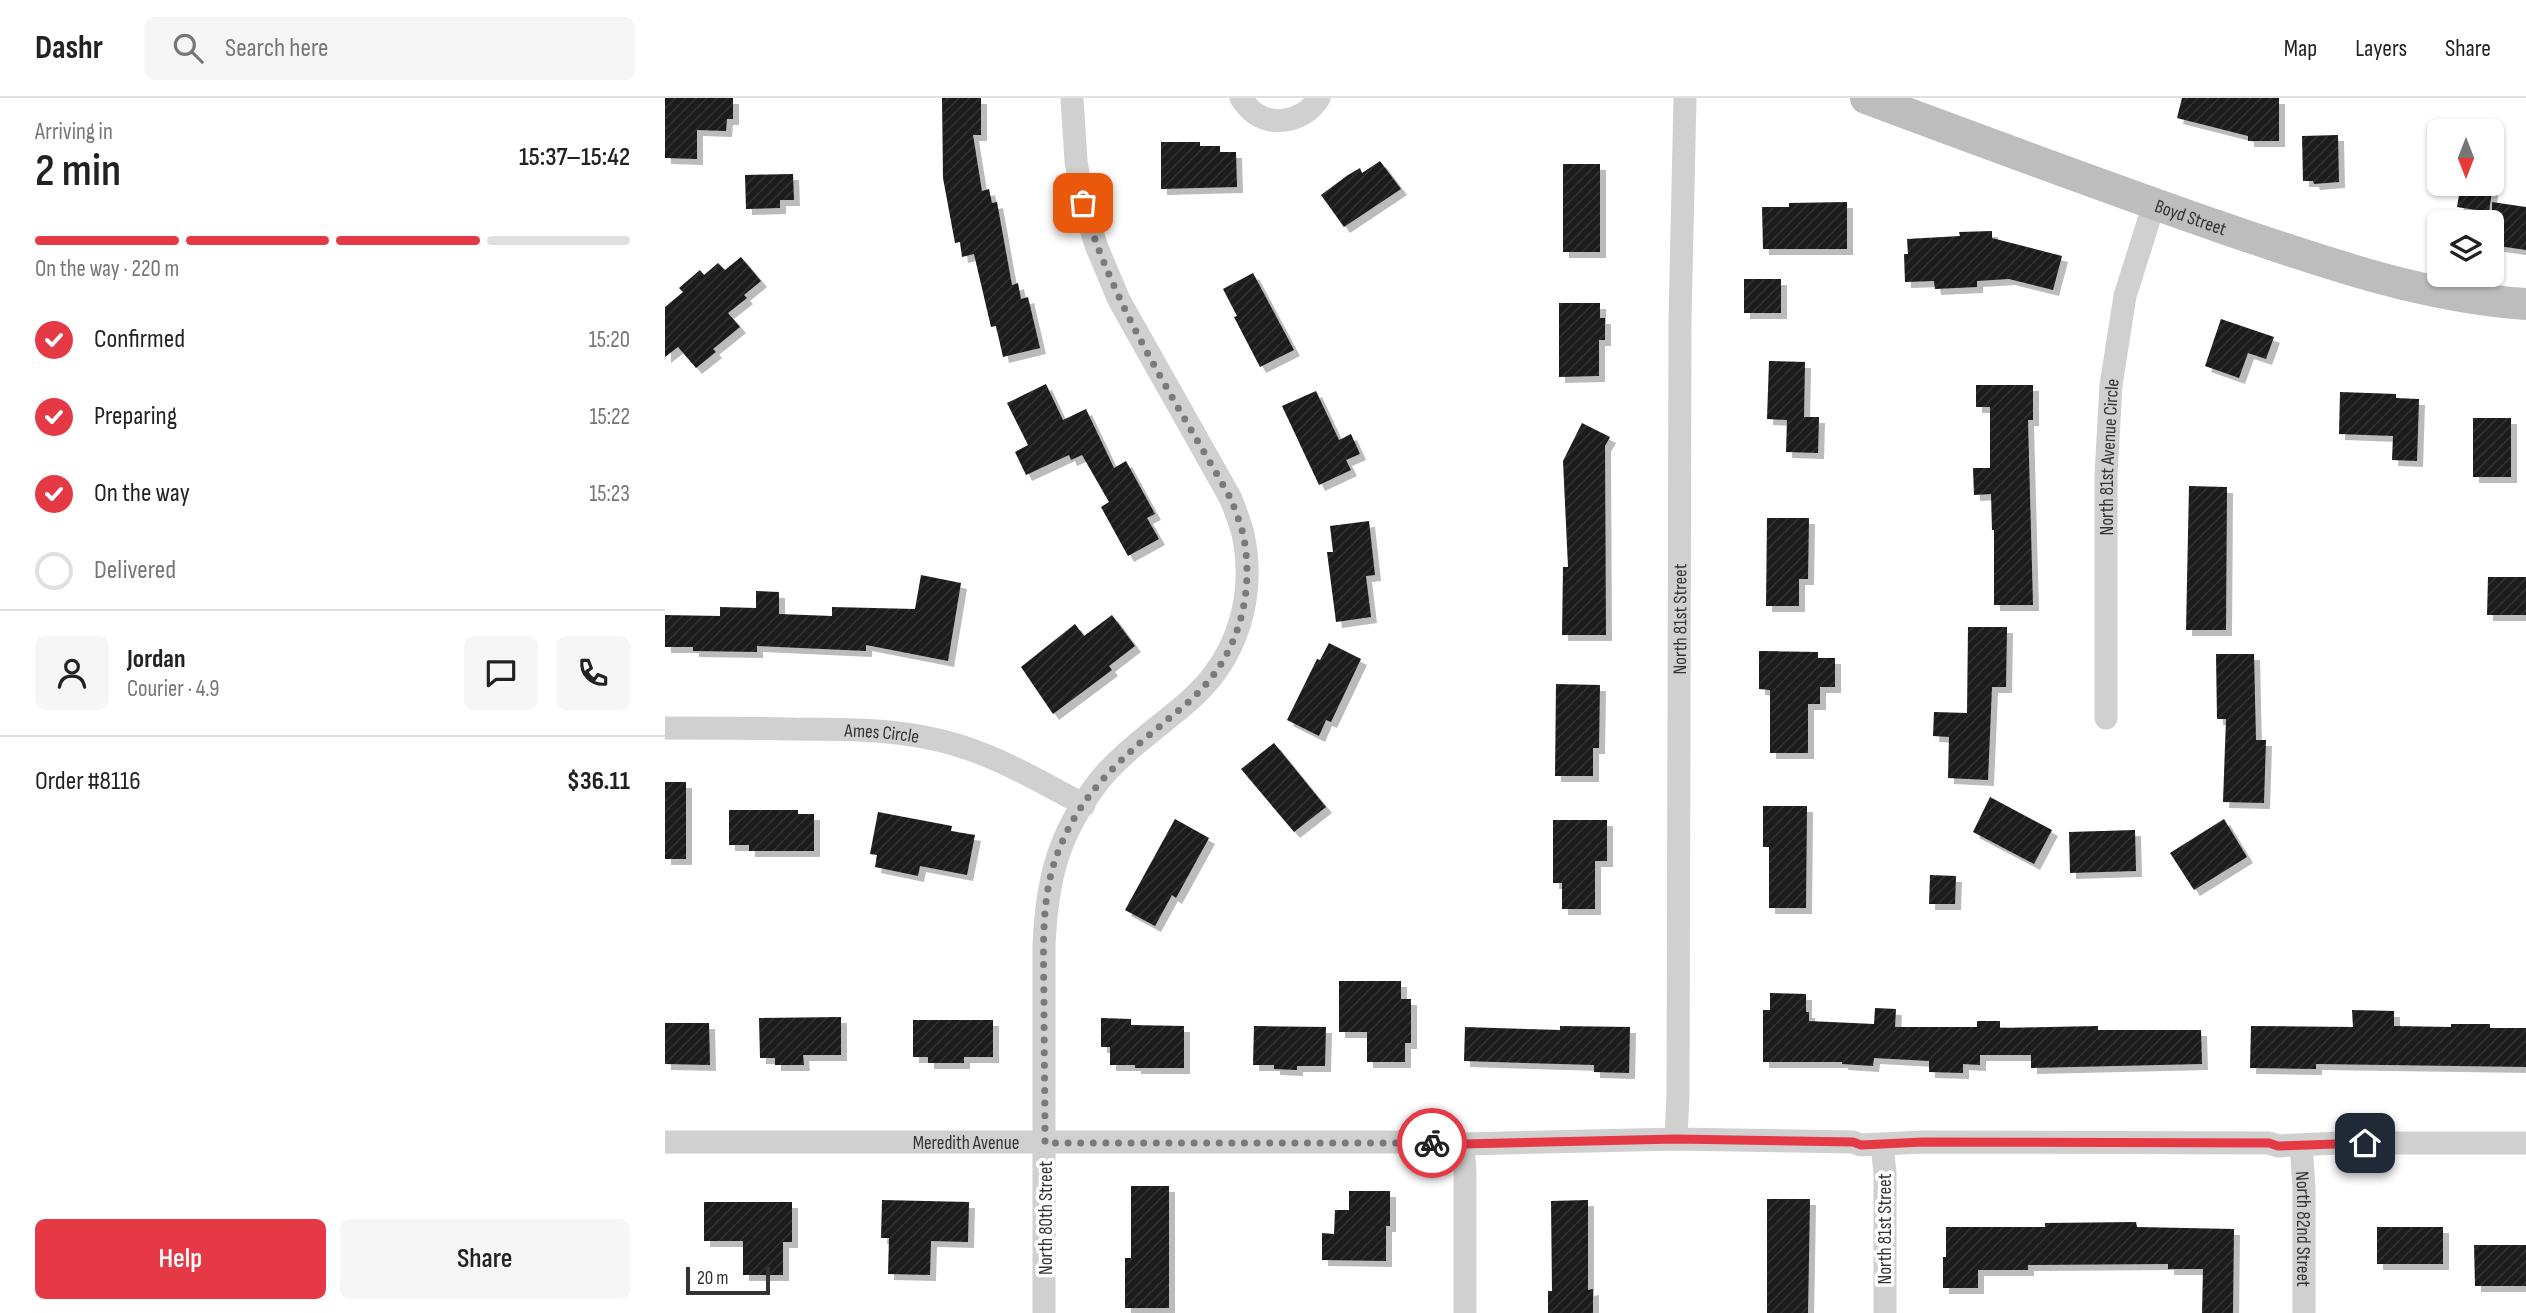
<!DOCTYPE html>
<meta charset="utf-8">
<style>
body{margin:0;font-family:"Sofia Sans Condensed",sans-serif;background:#f6f6f6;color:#222;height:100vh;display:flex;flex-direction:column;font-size:26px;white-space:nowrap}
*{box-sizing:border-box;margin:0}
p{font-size:23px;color:#767676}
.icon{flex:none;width:38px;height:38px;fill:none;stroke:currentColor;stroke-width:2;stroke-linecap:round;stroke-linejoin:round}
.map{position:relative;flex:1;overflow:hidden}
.side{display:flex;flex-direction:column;background:#fff;width:665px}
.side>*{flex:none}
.needle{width:46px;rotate:180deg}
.controls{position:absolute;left:1762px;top:21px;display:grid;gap:14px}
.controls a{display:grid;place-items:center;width:77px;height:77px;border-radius:10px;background:#fff;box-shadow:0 2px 5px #0004;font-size:35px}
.scale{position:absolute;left:21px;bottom:18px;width:84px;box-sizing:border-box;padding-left:7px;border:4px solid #333;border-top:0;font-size:19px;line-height:24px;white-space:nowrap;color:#333;-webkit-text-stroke:5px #fff;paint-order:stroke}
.pin{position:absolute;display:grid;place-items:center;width:60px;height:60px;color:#fff;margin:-30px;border-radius:14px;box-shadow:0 4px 10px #0006}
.courier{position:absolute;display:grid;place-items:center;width:70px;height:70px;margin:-35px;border:5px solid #e63946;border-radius:50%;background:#fff;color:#222;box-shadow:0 2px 9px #0007}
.overview em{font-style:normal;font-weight:600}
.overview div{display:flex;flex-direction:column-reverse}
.overview{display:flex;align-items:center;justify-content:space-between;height:119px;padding:0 35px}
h1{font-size:46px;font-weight:600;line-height:52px}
.bar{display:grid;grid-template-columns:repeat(4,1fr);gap:10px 7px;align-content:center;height:84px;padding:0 35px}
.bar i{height:9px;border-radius:5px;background:#e0e0e0}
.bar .current{background:#e63946}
.bar p{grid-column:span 4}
.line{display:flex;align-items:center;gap:18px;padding:0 35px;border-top:2px solid #e0e0e0}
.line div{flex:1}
.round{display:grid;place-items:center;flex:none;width:74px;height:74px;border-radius:10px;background:#f6f6f6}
ol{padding:0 35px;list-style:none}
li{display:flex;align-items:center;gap:21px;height:77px}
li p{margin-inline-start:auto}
li .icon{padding:7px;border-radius:50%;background:#e63946;color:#fff;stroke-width:4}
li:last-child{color:#767676}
li i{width:38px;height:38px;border:4px solid #e0e0e0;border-radius:50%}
.primary-button{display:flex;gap:14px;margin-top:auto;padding:14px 35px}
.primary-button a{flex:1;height:80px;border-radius:10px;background:#e63946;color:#fff;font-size:28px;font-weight:600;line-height:80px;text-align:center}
.primary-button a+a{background:#f6f6f6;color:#222}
header{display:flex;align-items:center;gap:42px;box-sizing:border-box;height:98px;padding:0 35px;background:#fff;border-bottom:2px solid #e0e0e0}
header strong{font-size:33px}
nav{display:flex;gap:38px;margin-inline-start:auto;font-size:24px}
.search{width:490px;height:63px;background:#f6f6f6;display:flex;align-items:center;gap:18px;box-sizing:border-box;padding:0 24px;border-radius:10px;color:#767676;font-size:26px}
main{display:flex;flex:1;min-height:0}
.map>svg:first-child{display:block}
.building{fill:url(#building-hatch);filter:url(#shadow)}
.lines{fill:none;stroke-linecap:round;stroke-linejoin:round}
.street{stroke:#d0d0d0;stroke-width:23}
.secondary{stroke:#bdbdbd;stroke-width:32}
.done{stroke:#7a7a7a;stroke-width:7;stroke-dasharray:0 12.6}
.route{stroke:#e63946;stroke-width:9}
.labels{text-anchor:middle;stroke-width:7;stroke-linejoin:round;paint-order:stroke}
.street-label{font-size:19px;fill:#333;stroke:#fff}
</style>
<header>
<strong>Dashr</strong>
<div class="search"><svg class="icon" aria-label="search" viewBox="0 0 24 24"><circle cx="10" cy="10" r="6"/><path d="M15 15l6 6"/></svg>Search here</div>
<nav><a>Map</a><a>Layers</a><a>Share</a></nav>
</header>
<main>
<section class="side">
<div class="overview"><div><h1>2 min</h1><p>Arriving in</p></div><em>15:37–15:42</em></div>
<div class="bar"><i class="current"></i><i class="current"></i><i class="current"></i><i></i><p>On the way · 220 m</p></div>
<ol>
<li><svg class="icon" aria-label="check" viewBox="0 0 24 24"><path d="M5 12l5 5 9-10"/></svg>Confirmed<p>15:20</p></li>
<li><svg class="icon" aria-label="check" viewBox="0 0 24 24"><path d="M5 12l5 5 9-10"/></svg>Preparing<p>15:22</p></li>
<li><svg class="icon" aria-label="check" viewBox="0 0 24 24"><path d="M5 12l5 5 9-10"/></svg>On the way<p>15:23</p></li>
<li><i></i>Delivered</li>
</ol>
<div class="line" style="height:126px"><a class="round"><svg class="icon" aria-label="person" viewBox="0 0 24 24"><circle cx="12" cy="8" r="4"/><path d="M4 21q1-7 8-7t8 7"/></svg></a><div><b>Jordan</b><p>Courier · 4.9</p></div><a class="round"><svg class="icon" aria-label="chat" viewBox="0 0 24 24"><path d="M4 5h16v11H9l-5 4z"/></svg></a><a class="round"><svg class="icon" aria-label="phone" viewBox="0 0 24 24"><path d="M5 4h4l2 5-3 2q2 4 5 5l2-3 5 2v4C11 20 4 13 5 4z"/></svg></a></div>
<div class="line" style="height:91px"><div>Order #8116</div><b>$36.11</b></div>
<div class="primary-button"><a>Help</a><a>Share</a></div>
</section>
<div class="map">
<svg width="1861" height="1215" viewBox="0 0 1861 1215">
<defs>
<pattern id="building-hatch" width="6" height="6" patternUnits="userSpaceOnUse" patternTransform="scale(1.75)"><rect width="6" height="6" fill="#1a1a1a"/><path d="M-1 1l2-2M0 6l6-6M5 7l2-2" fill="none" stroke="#333"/></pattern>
<filter id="shadow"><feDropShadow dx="6" dy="6" stdDeviation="0" flood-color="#0004"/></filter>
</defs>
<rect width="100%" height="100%" fill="#fff"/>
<g class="building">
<polygon points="0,0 68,0 68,21 62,21 61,33 32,32 32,61 0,60"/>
<polygon points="277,0 316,0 316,37 308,37 317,93 324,91 327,105 332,104 347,187 353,185 356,201 363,199 375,250 338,259 331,228 326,229 309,156 297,159 295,144 290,145 278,80"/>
<polygon points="1517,0 1614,0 1614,43 1583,43 1583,38 1512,20"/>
<polygon points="1673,37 1674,84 1649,86 1648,83 1638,83 1637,38"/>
<polygon points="496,44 535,44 535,48 555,48 555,54 571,54 572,89 496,91"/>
<polygon points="715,63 736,91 679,129 656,97 683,77 695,70 697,75"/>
<rect x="898" y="66" width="37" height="88"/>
<polygon points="128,76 129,102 115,102 115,110 81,111 80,77"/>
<polygon points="1796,86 1828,86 1824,114 1792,109"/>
<polygon points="1182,104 1182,151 1098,151 1097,109 1124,109 1124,105"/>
<polygon points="1827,104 1861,109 1861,152 1827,147"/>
<polygon points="1327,133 1327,140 1397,158 1388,192 1344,181 1312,183 1312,189 1270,191 1269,183 1240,184 1239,156 1243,156 1242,141 1295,138 1294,134"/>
<polygon points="76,159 96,183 79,197 82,200 63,215 75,229 48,251 51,254 31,270 13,249 0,259 0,209 18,194 14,190 35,172 39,177 53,165 60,172"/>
<polygon points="588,175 629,252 595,269 569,219 572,218 558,191"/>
<rect x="1079" y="181" width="37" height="34"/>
<polygon points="894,205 935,205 935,220 940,220 940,242 934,242 934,278 894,279"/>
<polygon points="1556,221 1609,239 1601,261 1583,255 1574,280 1540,268"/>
<polygon points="1104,263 1140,264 1139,319 1154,319 1153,355 1121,354 1122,322 1102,321"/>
<polygon points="381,286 398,322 421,311 449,370 461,363 490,416 482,420 494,441 463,458 436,409 444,404 417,357 406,362 404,357 361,377 350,354 363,347 342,305"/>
<polygon points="1311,287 1368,287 1368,322 1363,322 1368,507 1329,507 1329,432 1327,432 1326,396 1309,397 1308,370 1325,370 1325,309 1311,309"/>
<polygon points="651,293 674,342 686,336 695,356 681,362 686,372 654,387 617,308"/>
<polygon points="1675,294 1731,296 1731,300 1754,301 1752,363 1727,362 1728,338 1674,336"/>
<rect x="1808" y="320" width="38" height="59"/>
<polygon points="917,325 945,339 940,348 941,537 897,537 898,469 903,469 898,363"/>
<polygon points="1524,388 1562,389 1561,532 1521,532"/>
<polygon points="1102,420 1144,420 1143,481 1134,481 1134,508 1101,508"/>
<polygon points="704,423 710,477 701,478 706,519 671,524 662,454 668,454 665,428"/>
<polygon points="256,477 296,485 283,563 201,547 201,553 92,548 92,554 28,553 28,549 0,549 0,517 55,518 55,509 91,510 91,493 114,494 114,516 167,518 167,509 250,511"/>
<polygon points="1823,479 1861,479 1861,517 1822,517"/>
<polygon points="447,517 470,548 444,568 447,572 388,616 356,569 410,526 419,538"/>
<polygon points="1303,529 1342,529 1341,589 1327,589 1323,682 1283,680 1284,639 1268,638 1269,614 1302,615"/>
<polygon points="664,545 696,561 666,624 661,622 654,638 622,622 652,561 655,562"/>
<polygon points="1094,553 1153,554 1153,560 1170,560 1170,589 1155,589 1155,606 1143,606 1143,655 1105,655 1105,592 1094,591"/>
<polygon points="1551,556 1589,556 1591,642 1601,642 1599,705 1558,704 1561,621 1552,621"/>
<polygon points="891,586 935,587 934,650 928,650 928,678 890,678"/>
<polygon points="609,645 661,709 629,734 576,671"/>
<rect x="0" y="684" width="21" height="77"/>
<polygon points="1325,699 1387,732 1369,766 1308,734"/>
<polygon points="1098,708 1142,708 1141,810 1104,810 1104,749 1098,749"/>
<polygon points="64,712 133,712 133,716 149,716 149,753 84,753 84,747 64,747"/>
<polygon points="213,714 287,728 286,733 310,737 302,777 255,768 253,778 210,769 212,757 205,756"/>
<polygon points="510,721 544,740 511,800 507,797 490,828 460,812"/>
<polygon points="1559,721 1582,759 1529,792 1505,755"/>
<polygon points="888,722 942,722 942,763 930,763 930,811 897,811 897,785 888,785"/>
<polygon points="1470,732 1471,773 1405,775 1404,734"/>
<polygon points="1265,777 1291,778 1290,806 1264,806"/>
<polygon points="674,883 736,883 736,901 746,901 746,945 740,945 740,964 702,964 702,934 674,934"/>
<polygon points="1105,895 1141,896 1141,914 1144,914 1144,923 1209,926 1210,910 1231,911 1230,929 1312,929 1312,923 1335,923 1335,930 1433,928 1433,932 1536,932 1537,966 1366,970 1366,957 1315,957 1315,967 1298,966 1298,975 1264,974 1264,963 1209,960 1208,968 1177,966 1177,964 1098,964 1098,912 1105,912"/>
<polygon points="1687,912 1729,913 1729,928 1786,929 1786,926 1825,926 1825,930 1861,930 1861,969 1651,966 1651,971 1585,970 1586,928 1688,929"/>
<polygon points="176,919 176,957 138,957 139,967 110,967 110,960 95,960 94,920"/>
<polygon points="436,920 466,921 466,927 519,928 519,970 470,970 470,967 445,967 445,949 436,949"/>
<polygon points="248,922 328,922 328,959 299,959 299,965 263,965 263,959 248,959"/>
<polygon points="0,925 44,925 45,967 0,966"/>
<polygon points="589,928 661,929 660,968 632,968 632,972 609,971 609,967 588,967"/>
<polygon points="895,928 965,929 964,975 929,974 929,967 799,963 800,929 895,932"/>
<polygon points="466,1088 504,1088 504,1210 460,1210 460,1160 466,1160"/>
<polygon points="684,1093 725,1093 725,1128 721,1128 721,1163 657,1162 657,1135 669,1136 670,1112 684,1112"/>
<polygon points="1102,1101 1145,1101 1143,1215 1102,1215"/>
<polygon points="217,1102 304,1104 303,1144 266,1143 265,1177 223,1176 224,1140 216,1140"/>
<polygon points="923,1102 923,1192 928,1191 928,1215 883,1215 883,1193 887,1193 886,1103"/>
<polygon points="39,1104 127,1104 127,1144 118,1144 118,1177 78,1177 78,1143 39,1143"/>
<polygon points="1471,1124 1472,1129 1569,1131 1568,1215 1537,1215 1538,1171 1503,1171 1503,1166 1363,1167 1363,1172 1313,1172 1313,1190 1278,1190 1278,1159 1281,1159 1281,1129 1380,1129 1380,1125"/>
<rect x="1712" y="1129" width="66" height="37"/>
<polygon points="1809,1147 1861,1147 1861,1188 1810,1188"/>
</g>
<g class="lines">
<g class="street">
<path d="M576,0C579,4 583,10 587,13C608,31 640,22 654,0"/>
<path id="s1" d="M1441,620V377L1446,287L1460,198L1489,106"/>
<path id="s2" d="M0,630C43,630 86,630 129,631C186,631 244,631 298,649C341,663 380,686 419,707"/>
<path id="s3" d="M1011,1041L1013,998L1015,222L1020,0"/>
<path id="s4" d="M0,1044H755L798,1046L1011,1041L1188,1044L1196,1047L1258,1044L1604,1045L1613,1048L1674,1045H1861"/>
<polyline points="798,1046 800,1075 800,1215"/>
<polyline points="1217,1047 1220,1075 1220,1215"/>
<path id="s5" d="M1636,1047L1639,1090V1215"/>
<path d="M379,1215V847C382,781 393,736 434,683C460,651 496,628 526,601C573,559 591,498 578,436C575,424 570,412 566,401L454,202L431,147L418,105L411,63L407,0"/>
</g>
<path class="secondary" id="s6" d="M1201,0C1322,45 1442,90 1564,132C1661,165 1758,199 1861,206"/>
</g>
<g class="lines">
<path class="done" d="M418,105C449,211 512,305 566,401C570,412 575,424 578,436C589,488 577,544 542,585C529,601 511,614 495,628C453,663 416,697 395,749C374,798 379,855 379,907C379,953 380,999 380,1045H767"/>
<polyline class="route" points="767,1045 797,1046 1011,1041 1188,1044 1196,1047 1258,1044 1604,1045 1613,1048 1700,1045"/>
</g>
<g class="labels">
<g class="street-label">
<text dy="7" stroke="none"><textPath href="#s6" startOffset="346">Boyd Street</textPath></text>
<text dy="7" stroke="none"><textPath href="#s1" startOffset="261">North 81st Avenue Circle</textPath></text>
<text dy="7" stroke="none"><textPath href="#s3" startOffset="520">North 81st Street</textPath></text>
<text dy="7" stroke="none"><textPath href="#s2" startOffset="217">Ames Circle</textPath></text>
<text dy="7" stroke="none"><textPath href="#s4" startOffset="301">Meredith Avenue</textPath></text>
<text transform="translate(380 1120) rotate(-90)" y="7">North 80th Street</text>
<text transform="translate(1219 1131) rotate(-90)" y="7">North 81st Street</text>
<text dy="7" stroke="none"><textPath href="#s5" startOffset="84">North 82nd Street</textPath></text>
</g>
</g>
</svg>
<div class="controls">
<a><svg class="needle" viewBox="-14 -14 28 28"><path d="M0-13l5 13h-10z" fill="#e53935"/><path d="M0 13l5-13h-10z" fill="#767676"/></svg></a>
<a><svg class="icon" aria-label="layers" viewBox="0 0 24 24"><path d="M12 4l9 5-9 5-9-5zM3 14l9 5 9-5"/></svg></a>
</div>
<div class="scale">20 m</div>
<div class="pin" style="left:418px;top:105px;background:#ea580c"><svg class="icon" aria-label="bag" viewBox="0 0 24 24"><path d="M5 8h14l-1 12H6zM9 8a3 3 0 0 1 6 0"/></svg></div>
<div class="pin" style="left:1700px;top:1045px;background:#1f2937"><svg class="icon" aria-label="home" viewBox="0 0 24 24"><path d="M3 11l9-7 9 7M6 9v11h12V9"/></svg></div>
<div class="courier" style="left:767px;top:1045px"><svg class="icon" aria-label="bike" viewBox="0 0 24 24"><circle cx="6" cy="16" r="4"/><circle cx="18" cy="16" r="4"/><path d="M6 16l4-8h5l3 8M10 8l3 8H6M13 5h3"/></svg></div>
</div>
</main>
